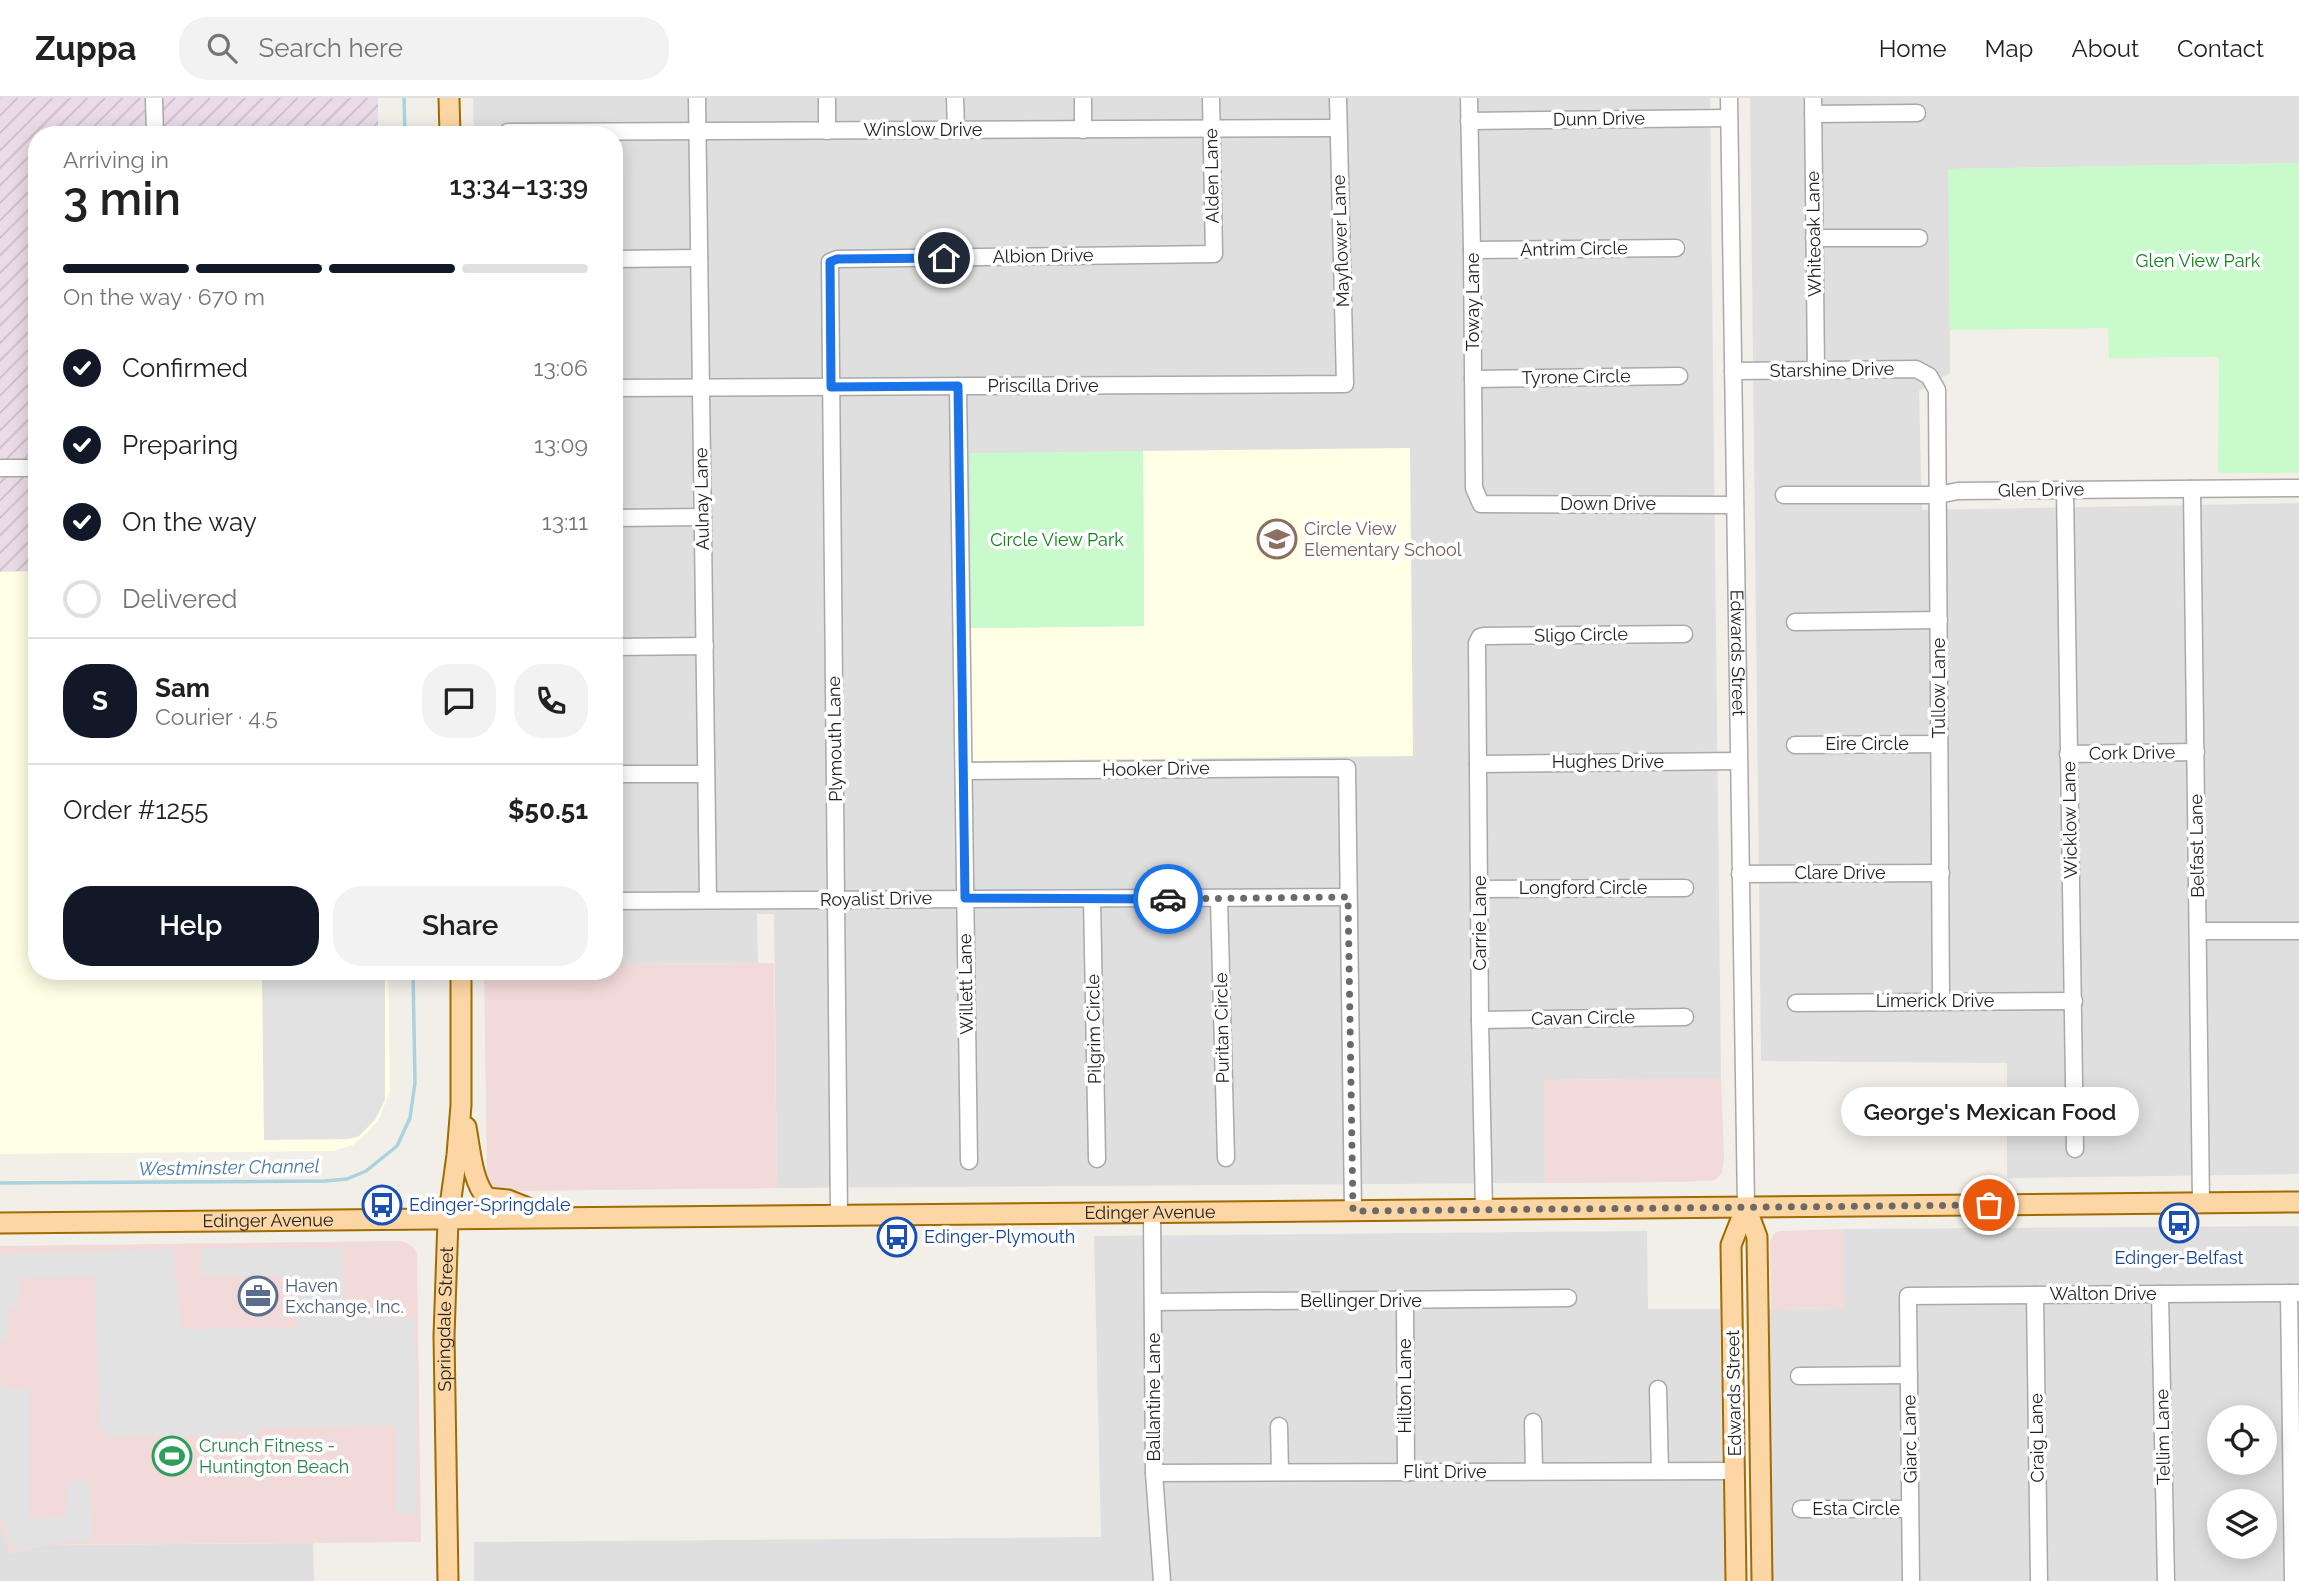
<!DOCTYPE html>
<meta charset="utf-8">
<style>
body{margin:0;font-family:Raleway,sans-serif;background:#f2f2f2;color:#202124;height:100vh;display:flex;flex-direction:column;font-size:26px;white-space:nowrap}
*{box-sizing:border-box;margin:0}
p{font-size:23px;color:#757577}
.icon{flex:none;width:38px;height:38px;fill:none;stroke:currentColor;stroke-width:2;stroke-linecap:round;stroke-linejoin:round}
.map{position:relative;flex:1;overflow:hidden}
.details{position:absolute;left:28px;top:28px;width:595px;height:854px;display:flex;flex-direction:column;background:#fff;border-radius:28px;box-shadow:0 4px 18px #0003}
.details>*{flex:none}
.buttons{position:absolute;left:2207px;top:1307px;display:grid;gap:14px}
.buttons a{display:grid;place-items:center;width:70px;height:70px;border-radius:50%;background:#fff;box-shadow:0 4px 18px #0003;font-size:35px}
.pin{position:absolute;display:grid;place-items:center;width:60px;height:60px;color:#fff;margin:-30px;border:4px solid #fff;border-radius:50%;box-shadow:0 2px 7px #0007}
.courier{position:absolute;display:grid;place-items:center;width:70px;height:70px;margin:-35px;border:5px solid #1a73e8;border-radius:50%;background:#fff;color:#222;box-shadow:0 2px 9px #0007}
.bubble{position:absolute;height:49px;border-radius:24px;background:#fff;box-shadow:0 4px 18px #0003;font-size:23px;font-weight:600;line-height:49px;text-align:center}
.summary em{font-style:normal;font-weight:600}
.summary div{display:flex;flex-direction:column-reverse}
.summary{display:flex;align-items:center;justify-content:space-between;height:119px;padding:0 35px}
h1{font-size:46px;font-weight:600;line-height:52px}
.bar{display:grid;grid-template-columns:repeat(4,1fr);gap:10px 7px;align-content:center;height:84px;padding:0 35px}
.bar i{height:9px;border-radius:5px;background:#e0e0e0}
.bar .selected{background:#111827}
.bar p{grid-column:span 4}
.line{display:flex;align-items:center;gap:18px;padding:0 35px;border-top:2px solid #e0e0e0}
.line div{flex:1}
.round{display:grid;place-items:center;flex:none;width:74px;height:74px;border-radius:28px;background:#f2f2f2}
ol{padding:0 35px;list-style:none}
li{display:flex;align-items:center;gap:21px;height:77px}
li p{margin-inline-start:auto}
li .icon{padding:7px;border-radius:50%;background:#111827;color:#fff;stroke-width:4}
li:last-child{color:#757577}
li i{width:38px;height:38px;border:4px solid #e0e0e0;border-radius:50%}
.primary-button{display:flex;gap:14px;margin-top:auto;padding:14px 35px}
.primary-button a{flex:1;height:80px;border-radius:28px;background:#111827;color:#fff;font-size:28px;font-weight:600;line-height:80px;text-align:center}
.primary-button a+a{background:#f2f2f2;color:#202124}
header{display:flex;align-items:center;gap:42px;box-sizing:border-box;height:98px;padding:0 35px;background:#fff;border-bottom:2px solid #e0e0e0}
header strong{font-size:33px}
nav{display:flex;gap:38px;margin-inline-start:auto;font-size:24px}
.search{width:490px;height:63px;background:#f2f2f2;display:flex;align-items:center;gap:18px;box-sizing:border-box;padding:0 24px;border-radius:28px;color:#757577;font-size:26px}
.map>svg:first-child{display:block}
.residential{fill:#e0dfdf;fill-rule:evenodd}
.commercial{fill:#f2dad9}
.industrial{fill:url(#industrial-furrows)}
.education{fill:#ffffe5}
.park{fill:#c8facc}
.parking{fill:#e2e2e2}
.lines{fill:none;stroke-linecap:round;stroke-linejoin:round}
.stream{stroke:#aad3df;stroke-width:3.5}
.minor-casing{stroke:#a9a9a9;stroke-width:19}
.major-casing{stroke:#a06b00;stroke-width:23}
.minor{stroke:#fff;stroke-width:16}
.major{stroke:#fcd6a4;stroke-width:19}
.done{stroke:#6b6a68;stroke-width:7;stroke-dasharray:0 12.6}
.route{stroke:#1a73e8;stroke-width:9}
.labels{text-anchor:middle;stroke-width:7;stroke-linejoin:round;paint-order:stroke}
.street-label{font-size:18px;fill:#222;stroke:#fff}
.park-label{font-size:18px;fill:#0c8416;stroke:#fff}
.education-label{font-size:18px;fill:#785e54;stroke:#fff;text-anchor:start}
.transit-label{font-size:18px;fill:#164399;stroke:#fff;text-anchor:start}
.service-label{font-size:18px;fill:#4e5e75;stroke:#fff;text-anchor:start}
.leisure-label{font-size:18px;fill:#27864d;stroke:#fff;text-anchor:start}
.water-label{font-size:19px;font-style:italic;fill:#4a7aab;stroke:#fff}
</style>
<header>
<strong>Zuppa</strong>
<div class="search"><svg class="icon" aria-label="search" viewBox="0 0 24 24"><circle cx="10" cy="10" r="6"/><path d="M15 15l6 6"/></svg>Search here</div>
<nav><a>Home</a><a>Map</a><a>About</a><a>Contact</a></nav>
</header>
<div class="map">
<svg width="2299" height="1483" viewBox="0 0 2299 1483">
<defs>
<pattern id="industrial-furrows" width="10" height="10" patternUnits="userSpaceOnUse" patternTransform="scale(1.75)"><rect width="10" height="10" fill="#ebdbe8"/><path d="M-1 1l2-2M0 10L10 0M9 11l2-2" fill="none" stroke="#c9bcc7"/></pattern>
</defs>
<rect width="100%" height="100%" fill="#f2efe9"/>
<g class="residential">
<polygon points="473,0 1710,0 1721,980 1545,982 1545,1085 777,1090 774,816 757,816 758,865 614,866 614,37 474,37"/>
<polygon points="1750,0 2299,0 2299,65 1949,71 1950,275 1919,293 1922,412 2299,405 2299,1076 2007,1080 2007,965 1761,963"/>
<path d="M2299,1128V1483H1773L1769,1211L1844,1210V1131ZM2219,1320H2264V1365H2219ZM2219,1404H2264V1449H2219Z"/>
<polygon points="1647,1133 1648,1211 1720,1211 1724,1483 474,1483 474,1444 1101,1439 1094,1138"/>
<polygon points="0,1428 10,1456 44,1447 313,1445 314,1483 0,1483"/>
</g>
<g class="commercial">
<polygon points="774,865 777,1090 504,1093 491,1089 487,1076 484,873 614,873 614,866"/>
<polygon points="1721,980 1724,1059 1722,1075 1715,1082 1684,1084 1545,1085 1544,982"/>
<polygon points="1844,1131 1844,1210 1771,1211 1770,1144 1774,1136 1779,1133"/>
<polygon points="402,1143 412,1148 417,1156 421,1444 44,1447 9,1456 0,1428 0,1148"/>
</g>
<polygon class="industrial" points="0,0 378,0 378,37 37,37 37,473 0,474"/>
<g class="education">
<polygon points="1410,350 1413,658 972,663 971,530 1144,528 1143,353"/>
<polygon points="37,473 37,873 388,873 390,993 379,1021 368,1034 353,1047 333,1053 0,1056 0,474"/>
</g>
<g class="park">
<polygon points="2299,65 2299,375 2218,375 2219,259 2109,260 2108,230 1950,232 1948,71"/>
<polygon points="1143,353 1144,528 971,530 970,355"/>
</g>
<g class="parking">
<polygon points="262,873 385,873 385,1002 375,1022 359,1038 349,1041 264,1042"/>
<polygon points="201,1150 342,1150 347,1220 415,1220 417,1415 396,1416 396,1328 260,1330 259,1337 105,1339 106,1334 99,1332 95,1179 20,1180 18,1209 9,1212 8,1243 0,1244 0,1156 174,1151 176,1188 182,1231 297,1230 298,1178 201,1178"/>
<polygon points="0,1264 2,1289 29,1291 29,1420 66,1419 67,1383 89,1382 92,1442 48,1445 17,1453 15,1447 10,1448 0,1415"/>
</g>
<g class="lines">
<g class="stream">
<polyline points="404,0 405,37"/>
<polyline points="0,1085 325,1083 347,1081 366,1073 397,1048 410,1020 415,985 413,873"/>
</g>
<defs>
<g id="minor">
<polyline points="154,0 155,37"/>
<polyline points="697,0 708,802"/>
<polyline points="827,0 827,33"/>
<polyline points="955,0 956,32"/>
<polyline points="1083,0 1083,32"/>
<polyline points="1469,0 1472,152 1474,390 1481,406 1735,407"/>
<path id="s1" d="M1729,0L1746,1109"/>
<polyline points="1813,0 1816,272"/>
<polyline points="1813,16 1917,15"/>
<polyline points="1469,23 1729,20"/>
<polyline points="508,34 1338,30"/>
<polyline points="1814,140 1919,140"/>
<polyline points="1472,152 1676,150"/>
<polyline points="614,161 699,160"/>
<polyline points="1733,273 1916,271 1929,278 1937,292 1941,903"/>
<polyline points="1473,281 1679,278"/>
<polyline points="958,288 969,1063"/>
<polyline points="614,290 1345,286 1338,0"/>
<polyline points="0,370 37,370"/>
<polyline points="2192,391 2201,1105"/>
<polyline points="2065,392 2075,1051"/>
<polyline points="1784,397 1938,397 1958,393 2299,390"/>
<polyline points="614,420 703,419"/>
<polyline points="1795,524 1939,522"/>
<polyline points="614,549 705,548"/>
<polyline points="1795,647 1939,646"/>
<polyline points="2068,656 2196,654"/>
<polyline points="1478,666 1738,663"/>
<polyline points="964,673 1347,670 1353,1113"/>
<polyline points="614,676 706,676"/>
<polyline points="1740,776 1941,775"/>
<polyline points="1480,791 1685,790"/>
<polyline points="1092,801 1097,1061"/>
<polyline points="1219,801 1226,1060"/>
<polyline points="614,803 1348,799"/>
<polyline points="2198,833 2299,833"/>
<polyline points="1796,905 2074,903"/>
<polyline points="1480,922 1685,919"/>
<polyline points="1484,1112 1480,922 1477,545 1480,539 1484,538 1684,536"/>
<polyline points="1152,1115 1154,1375 1162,1483"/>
<polyline points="839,1118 830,164 837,161 1214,156 1211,0"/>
<polyline points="2289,1195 2293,1483"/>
<polyline points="2160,1196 2166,1483"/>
<polyline points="2035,1197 2039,1483"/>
<polyline points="1405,1202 1406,1375"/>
<polyline points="1154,1204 1568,1200"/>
<polyline points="1799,1278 1909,1277"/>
<polyline points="1658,1291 1660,1373"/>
<polyline points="1533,1324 1534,1373"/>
<polyline points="1279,1328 1280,1374"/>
<polyline points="1154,1375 1735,1373"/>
<polyline points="1801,1411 1910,1411"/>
<polyline points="1911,1483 1908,1198 2299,1195"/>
</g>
<g id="major">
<polyline points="449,0 450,37"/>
<path d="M466,1029C470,1050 472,1084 487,1100L508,1102L543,1116"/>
<polyline points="1746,1109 1757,1139 1762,1483"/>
<path id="s2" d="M0,1125L2299,1104"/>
<path id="s3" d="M448,1483L444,1238L448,1122L457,1057L461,1007V873"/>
<polyline points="1736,1483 1731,1147 1746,1109"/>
</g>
</defs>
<use href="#minor" class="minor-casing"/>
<use href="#major" class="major-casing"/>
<use href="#minor" class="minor"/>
<use href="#major" class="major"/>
</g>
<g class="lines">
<polyline class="done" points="1168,801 1348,799 1353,1113 1989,1107"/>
<polyline class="route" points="944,160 837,161 830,164 831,289 958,288 965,800 1168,801"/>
</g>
<defs>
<symbol id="school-ring" viewBox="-11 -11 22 22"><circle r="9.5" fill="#fff" stroke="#8d6e63" stroke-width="1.5"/><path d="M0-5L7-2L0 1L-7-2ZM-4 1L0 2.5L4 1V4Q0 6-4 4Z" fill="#8d6e63"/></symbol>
<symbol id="bus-ring" viewBox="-11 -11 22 22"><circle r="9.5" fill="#fff" stroke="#1a4fb4" stroke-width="1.5"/><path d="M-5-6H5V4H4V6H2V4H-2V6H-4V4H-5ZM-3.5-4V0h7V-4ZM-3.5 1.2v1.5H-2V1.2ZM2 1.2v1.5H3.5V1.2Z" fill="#1a4fb4"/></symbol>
<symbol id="office-ring" viewBox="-11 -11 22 22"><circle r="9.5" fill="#fff" stroke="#5c6f8a" stroke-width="1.5"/><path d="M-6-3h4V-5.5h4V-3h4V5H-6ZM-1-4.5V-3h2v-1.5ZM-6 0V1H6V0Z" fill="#5c6f8a"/></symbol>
<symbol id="stadium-ring" viewBox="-11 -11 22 22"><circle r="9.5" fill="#fff" stroke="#2e9e5b" stroke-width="1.5"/><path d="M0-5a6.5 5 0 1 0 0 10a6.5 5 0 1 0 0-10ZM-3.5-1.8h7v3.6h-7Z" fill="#2e9e5b"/></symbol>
</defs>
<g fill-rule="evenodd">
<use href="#school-ring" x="1255" y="419" width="44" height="44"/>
<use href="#bus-ring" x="360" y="1085" width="44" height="44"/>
<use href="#bus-ring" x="2157" y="1103" width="44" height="44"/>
<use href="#bus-ring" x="875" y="1117" width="44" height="44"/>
<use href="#office-ring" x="236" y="1176" width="44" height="44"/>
<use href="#stadium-ring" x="150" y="1336" width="44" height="44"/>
</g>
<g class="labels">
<g class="street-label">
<text transform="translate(1599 21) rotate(-1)" y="6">Dunn Drive</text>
<text x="923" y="38">Winslow Drive</text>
<text transform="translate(1212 78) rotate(-91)" y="6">Alden Lane</text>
<text transform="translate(1814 136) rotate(-91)" y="6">Whiteoak Lane</text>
<text transform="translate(1341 143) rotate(-92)" y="6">Mayflower Lane</text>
<text transform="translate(1574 151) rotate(-1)" y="6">Antrim Circle</text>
<text transform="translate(1043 158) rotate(-1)" y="6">Albion Drive</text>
<text transform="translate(1473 204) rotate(-90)" y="6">Toway Lane</text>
<text transform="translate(1832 272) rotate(-1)" y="6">Starshine Drive</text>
<text transform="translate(1576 279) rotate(-1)" y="6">Tyrone Circle</text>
<text x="1043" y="294">Priscilla Drive</text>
<text transform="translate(2041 392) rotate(-1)" y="6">Glen Drive</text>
<text transform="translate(702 401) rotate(-91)" y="6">Aulnay Lane</text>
<text x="1608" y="412">Down Drive</text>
<text transform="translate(1581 537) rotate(-1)" y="6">Sligo Circle</text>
<text dy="6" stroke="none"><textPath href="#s1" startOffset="555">Edwards Street</textPath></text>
<text transform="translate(1939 590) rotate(-90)" y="6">Tullow Lane</text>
<text transform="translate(835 641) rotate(-91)" y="6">Plymouth Lane</text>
<text x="1867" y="652">Eire Circle</text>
<text transform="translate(2132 655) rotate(-1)" y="6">Cork Drive</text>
<text x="1608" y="670">Hughes Drive</text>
<text transform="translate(1156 671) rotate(-1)" y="6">Hooker Drive</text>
<text transform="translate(2070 722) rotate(-91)" y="6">Wicklow Lane</text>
<text transform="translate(2197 748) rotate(-91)" y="6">Belfast Lane</text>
<text x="1840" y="781">Clare Drive</text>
<text x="1583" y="796">Longford Circle</text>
<text transform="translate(876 801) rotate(-1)" y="6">Royalist Drive</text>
<text transform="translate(1480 825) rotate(-90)" y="6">Carrie Lane</text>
<text transform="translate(966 886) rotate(-91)" y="6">Willett Lane</text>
<text x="1935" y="909">Limerick Drive</text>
<text transform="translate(1583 920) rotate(-1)" y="6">Cavan Circle</text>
<text transform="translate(1222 930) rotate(-91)" y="6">Puritan Circle</text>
<text transform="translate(1094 931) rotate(-91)" y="6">Pilgrim Circle</text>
<text dy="6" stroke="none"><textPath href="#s2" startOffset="1150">Edinger Avenue</textPath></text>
<text dy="6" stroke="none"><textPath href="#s2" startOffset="268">Edinger Avenue</textPath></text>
<text x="2103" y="1202">Walton Drive</text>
<text x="1361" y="1209">Bellinger Drive</text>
<text dy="6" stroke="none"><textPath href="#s3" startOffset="262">Springdale Street</textPath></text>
<text transform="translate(1405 1288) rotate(-90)" y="6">Hilton Lane</text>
<text transform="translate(1734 1295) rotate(-91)" y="6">Edwards Street</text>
<text transform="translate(1154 1299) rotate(-90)" y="6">Ballantine Lane</text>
<text transform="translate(2163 1339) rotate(-91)" y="6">Tellim Lane</text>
<text transform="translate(2037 1340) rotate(-91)" y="6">Craig Lane</text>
<text transform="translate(1910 1341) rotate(-91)" y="6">Giarc Lane</text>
<text x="1445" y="1380">Flint Drive</text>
<text x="1856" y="1417">Esta Circle</text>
</g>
<g class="park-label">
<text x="2198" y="169">Glen View Park</text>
<text x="1057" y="448">Circle View Park</text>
</g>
<g class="education-label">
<text x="1304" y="437">Circle View<tspan x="1304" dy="21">Elementary School</tspan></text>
</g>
<g class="transit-label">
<text x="409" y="1113">Edinger-Springdale</text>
<text x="924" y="1145">Edinger-Plymouth</text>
<text x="2179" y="1166" text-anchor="middle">Edinger-Belfast</text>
</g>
<g class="service-label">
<text x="285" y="1194">Haven<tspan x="285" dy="21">Exchange, Inc.</tspan></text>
</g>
<g class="leisure-label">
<text x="199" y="1354">Crunch Fitness -<tspan x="199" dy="21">Huntington Beach</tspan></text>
</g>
<g class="water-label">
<text transform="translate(229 1069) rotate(-1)" y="7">Westminster Channel</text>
</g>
</g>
</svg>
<div class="buttons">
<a><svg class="icon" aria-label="locate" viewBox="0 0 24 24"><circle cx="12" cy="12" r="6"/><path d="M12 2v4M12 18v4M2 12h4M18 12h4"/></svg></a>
<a><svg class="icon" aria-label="layers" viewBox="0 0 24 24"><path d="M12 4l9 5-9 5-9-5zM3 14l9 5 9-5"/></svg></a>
</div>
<div class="pin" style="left:1989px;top:1107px;background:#ea580c"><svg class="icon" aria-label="bag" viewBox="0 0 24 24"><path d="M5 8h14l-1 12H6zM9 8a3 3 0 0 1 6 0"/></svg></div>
<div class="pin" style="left:944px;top:160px;background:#1f2937"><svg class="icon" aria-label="home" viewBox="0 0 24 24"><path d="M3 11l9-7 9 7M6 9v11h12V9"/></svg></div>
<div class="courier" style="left:1168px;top:801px"><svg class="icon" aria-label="car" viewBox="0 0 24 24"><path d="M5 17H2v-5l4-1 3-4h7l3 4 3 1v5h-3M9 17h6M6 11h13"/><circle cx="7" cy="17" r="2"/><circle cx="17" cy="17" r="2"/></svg></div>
<div class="bubble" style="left:1841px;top:989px;width:298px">George's Mexican Food</div>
<section class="details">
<div class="summary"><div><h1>3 min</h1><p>Arriving in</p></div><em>13:34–13:39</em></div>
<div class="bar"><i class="selected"></i><i class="selected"></i><i class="selected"></i><i></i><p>On the way · 670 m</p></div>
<ol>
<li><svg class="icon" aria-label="check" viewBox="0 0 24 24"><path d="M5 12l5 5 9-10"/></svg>Confirmed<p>13:06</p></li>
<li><svg class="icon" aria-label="check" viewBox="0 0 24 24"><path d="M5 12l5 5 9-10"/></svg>Preparing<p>13:09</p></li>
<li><svg class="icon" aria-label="check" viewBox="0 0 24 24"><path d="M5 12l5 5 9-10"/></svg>On the way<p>13:11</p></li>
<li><i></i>Delivered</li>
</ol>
<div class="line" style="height:126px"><b class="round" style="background:#111827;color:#fff">S</b><div><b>Sam</b><p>Courier · 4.5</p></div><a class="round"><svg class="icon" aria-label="chat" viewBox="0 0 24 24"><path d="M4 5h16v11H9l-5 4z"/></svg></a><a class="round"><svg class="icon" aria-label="phone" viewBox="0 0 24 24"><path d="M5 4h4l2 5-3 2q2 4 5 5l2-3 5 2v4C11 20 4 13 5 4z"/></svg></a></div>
<div class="line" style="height:91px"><div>Order #1255</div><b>$50.51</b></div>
<div class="primary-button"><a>Help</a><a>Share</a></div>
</section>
</div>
